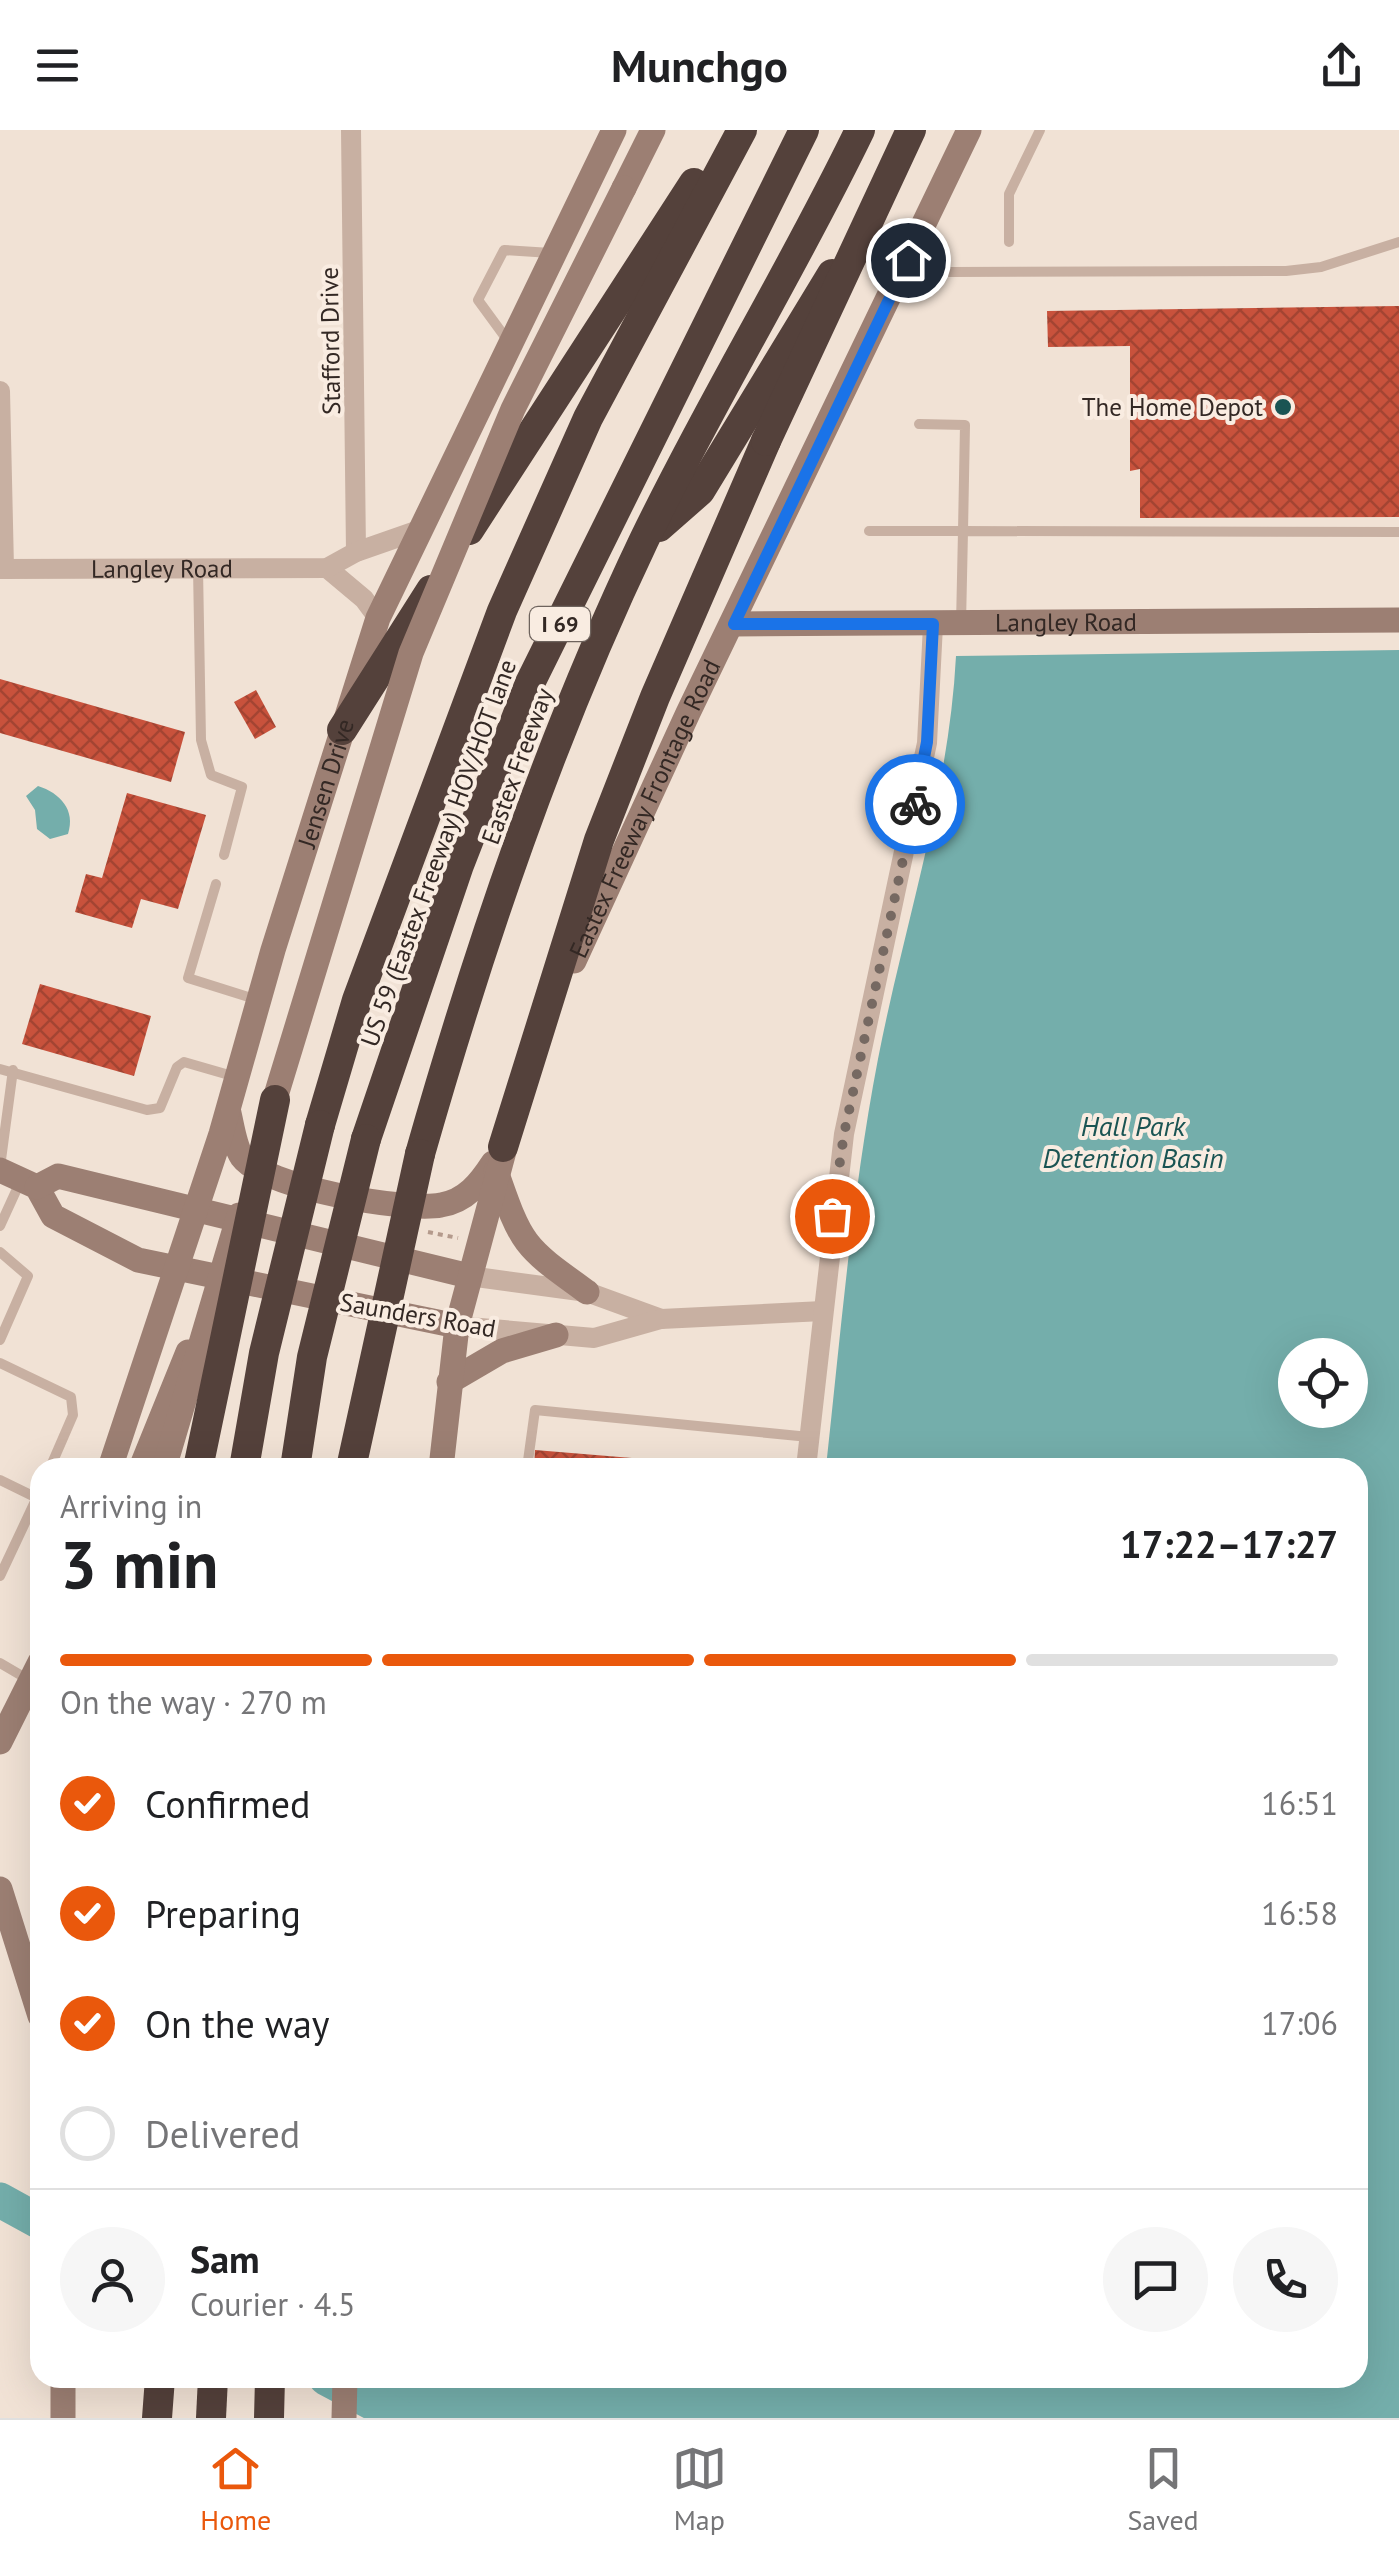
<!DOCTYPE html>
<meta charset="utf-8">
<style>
body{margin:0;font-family:"PT Sans",sans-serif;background:#f6f6f6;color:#202124;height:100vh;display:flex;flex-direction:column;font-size:38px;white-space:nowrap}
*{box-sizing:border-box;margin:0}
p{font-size:32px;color:#757577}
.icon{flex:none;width:55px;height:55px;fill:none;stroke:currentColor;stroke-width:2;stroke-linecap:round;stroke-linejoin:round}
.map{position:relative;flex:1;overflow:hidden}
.details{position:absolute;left:30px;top:1328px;width:1338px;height:930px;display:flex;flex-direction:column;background:#fff;border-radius:30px;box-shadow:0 10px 40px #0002}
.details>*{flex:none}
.controls{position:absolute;left:1278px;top:1208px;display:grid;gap:20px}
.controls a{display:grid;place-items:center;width:90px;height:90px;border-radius:50%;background:#fff;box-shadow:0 10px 40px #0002;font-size:50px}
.pin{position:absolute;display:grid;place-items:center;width:85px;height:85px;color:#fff;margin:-42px;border:5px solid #fff;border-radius:50%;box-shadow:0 2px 10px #0007}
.courier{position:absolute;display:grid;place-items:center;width:100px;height:100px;margin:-50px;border:8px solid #1a73e8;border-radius:50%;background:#fff;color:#222;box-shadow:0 2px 12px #0007}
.summary em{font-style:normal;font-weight:600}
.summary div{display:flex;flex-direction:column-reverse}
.summary{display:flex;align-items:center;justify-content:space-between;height:170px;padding:0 30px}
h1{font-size:65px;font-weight:600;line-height:75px}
.bar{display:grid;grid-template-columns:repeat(4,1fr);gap:15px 10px;align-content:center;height:120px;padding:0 30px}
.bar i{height:12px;border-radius:8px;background:#e0e0e0}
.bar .current{background:#ea580c}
.bar p{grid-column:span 4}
.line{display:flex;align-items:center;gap:25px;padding:0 30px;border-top:2px solid #e0e0e0}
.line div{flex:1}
.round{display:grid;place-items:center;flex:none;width:105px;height:105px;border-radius:52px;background:#f6f6f6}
ol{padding:0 30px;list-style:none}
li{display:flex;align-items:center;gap:30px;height:110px}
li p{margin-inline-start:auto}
li .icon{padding:10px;border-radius:50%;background:#ea580c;color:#fff;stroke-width:4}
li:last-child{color:#757577}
li i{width:55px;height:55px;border:5px solid #e0e0e0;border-radius:50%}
header{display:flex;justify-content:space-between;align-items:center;height:130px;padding:0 30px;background:#fff;font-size:45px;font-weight:600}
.tab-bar{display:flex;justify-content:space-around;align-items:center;height:140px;border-top:2px solid #e0e0e0;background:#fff;font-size:28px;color:#757577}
.tab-bar a{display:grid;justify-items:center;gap:5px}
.tab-bar .current{color:#ea580c}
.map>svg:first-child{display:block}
.water{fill:#74aeab;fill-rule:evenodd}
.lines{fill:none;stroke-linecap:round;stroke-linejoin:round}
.river{stroke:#74aeab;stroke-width:35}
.building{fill:url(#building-cross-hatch)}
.path{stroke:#b49a8c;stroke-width:4;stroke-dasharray:5 5;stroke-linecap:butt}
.lane{stroke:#c8b0a2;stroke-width:10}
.street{stroke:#c8b0a2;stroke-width:20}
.secondary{stroke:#9c7f73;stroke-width:25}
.highway{stroke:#54413b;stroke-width:30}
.secondary-bridge{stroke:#9c7f73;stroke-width:25}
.highway-bridge{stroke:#54413b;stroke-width:30}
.done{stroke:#766962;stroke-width:10;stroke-dasharray:0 18}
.route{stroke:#1a73e8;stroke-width:12}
.poi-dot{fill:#1a5453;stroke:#f9ece1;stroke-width:4}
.labels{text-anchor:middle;stroke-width:8;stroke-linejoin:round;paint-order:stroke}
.shield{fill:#f9ece1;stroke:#6e635d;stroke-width:2.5}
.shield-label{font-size:22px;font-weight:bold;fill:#332824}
.street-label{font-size:25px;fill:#332824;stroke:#f9ece1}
.poi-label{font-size:25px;fill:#332824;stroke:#f9ece1;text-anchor:end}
.water-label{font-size:28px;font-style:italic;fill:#1a5453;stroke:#f9ece1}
</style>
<header><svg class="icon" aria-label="menu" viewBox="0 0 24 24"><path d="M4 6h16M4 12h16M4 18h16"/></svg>Munchgo<svg class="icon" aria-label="share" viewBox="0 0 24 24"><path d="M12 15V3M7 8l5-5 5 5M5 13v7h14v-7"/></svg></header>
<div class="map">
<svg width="1399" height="2288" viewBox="0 0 1399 2288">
<defs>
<pattern id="building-cross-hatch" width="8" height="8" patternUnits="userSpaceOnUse" patternTransform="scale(2.5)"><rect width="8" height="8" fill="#c8523c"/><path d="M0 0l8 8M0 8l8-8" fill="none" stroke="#a34432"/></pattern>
</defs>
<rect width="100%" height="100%" fill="#f1e2d5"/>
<g class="water">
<path d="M1399,520V2288H367L369,2248L416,2256L424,2248H527L573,2258L575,2248H1358V1338L826,1337C841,1201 852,1064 878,929C904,795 949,663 956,526ZM1295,1225H1350V1280H1295Z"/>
<path d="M38,656C60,663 76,680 68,704L50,709L37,699L35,680L26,666Z"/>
</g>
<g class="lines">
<g class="river">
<polyline points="0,2070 40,2092"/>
<polyline points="326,2248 401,2288"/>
</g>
</g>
<g class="building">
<polygon points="1399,176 1399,387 1140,388 1140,339 1130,341 1130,216 1048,217 1047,181"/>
<polygon points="0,549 185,602 171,652 0,603"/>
<polygon points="256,560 276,597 255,609 234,572"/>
<polygon points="127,663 206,685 178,779 141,769 132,798 75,782 86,744 102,748"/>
<polygon points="40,854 151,886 134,946 22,914"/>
<polygon points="535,1320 656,1330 656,1338 534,1338"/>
</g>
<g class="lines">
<polyline class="path" points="428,1102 458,1108"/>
<g class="lane">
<polyline points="1009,112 1009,64 1040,0"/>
<polyline points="909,130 950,142 1286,141 1321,137 1399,112"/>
<polyline points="508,211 478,170 504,120 551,123"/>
<polyline points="869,401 963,401 965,295 919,294"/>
<polyline points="198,438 201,610 211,645 242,657 224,725"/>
<polyline points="961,494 963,401 1399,402"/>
<polyline points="216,754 188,848 258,870"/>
<polyline points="0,939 147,980 160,978 177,937 184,932 236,947"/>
<polyline points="0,1037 13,940"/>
<polyline points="0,1096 21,1050"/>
<polyline points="0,1122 28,1146 0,1210"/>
<polyline points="0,1233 71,1267 73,1285 50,1338"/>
<polyline points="527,1338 535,1280 809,1307"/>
<polyline points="0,1350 39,1369"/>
<polyline points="0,1446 40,1361"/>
<polyline points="0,1533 29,1550"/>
</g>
<g class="street">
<polyline points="351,0 356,422"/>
<polyline points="0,261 4,438"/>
<polyline points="327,438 364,469 378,488"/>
<path id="s1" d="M0,439L327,438L356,422L419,400"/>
<polyline points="469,1146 587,1162 661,1189"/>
<polyline points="457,1196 594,1208 661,1189 823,1181"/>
<polyline points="806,1338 844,1004 927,613 933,495"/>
</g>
<g class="secondary">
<polyline points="624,58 653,0"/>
<path id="s2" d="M734,494L1399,490"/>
<path id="s3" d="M574,831L688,583L969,0"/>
<path d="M229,983C232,996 235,1017 242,1027C264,1057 405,1082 441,1075C466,1071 480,1053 493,1033"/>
<polyline points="0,1040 37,1057 53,1086 138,1130 457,1196"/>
<path d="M496,1041C522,1116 523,1116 587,1162"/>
<polyline points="37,1057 58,1046 469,1146"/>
<polyline points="449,1252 502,1221 556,1205"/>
<path id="s4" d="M110,1338L221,1004L273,820L378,488L614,0"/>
<polyline points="141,1338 188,1222"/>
<polyline points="441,1338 457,1196 510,999"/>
<polyline points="0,1612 40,1532"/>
<polyline points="0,1759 40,1886"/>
<polyline points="63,2288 63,2248"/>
<polyline points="344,2288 345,2248"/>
</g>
<g class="highway">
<polyline points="659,397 700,361 832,144"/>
<polyline points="469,400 694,53"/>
<polyline points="342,600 431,460"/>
<polyline points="320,995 357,870 502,481 588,288 742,0"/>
<polyline points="366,1009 459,735 530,553 804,0"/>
<polyline points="503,1017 599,710 655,567 766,311"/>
<path d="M420,1024C480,814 550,607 644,410C711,271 793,139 860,0"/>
<polyline points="157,2288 160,2248"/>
<polyline points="211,2288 213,2248"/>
<polyline points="269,2288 270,2248"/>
</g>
<g class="secondary-bridge">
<polyline points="270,985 411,523 513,279 624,58"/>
<polyline points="164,1338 239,1085"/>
</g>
<g class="highway-bridge">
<polyline points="766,311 911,0"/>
<polyline points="198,1338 275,970"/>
<polyline points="244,1338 264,1223 320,995"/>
<polyline points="295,1338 312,1227 366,1009"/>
<polyline points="351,1338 420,1024"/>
</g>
</g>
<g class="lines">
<polyline class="done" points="832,1086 844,1004 915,674"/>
<polyline class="route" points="908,130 734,494 933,494 927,612 915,674"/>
</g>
<circle class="poi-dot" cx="1283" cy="277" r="10"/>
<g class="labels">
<rect class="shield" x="530" y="477" width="60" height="34" rx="8"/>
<g class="shield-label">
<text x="560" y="502">I 69</text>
</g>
<g class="street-label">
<text transform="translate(330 211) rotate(-91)" y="9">Stafford Drive</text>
<text dy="9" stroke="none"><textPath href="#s1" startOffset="162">Langley Road</textPath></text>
<text dy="9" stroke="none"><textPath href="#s2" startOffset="332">Langley Road</textPath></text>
<text transform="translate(517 636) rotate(-70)" y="9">Eastex Freeway</text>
<text dy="9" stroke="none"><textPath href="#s4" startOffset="718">Jensen Drive</textPath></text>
<text dy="9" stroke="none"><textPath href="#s3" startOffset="168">Eastex Freeway Frontage Road</textPath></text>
<text transform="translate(438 723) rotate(-70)" y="9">US 59 (Eastex Freeway) HOV/HOT lane</text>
<text transform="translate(418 1185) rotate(10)" y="9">Saunders Road</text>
</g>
<g class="poi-label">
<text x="1263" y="286">The Home Depot</text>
</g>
<g class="water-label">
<text x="1133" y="1006">Hall Park<tspan x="1133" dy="32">Detention Basin</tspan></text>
</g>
</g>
</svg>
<div class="controls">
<a><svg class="icon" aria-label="locate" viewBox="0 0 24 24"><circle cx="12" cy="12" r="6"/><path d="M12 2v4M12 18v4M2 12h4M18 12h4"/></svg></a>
</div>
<div class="pin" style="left:832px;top:1086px;background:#ea580c"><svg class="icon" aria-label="bag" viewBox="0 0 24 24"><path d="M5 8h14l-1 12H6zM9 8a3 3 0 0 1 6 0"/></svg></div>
<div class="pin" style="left:908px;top:130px;background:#1f2937"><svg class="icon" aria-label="home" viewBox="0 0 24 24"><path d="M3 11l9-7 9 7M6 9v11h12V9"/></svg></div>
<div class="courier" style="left:915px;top:674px"><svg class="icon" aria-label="bike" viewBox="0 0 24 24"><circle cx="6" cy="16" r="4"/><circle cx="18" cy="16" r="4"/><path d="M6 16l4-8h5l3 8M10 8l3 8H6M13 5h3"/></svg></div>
<section class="details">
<div class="summary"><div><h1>3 min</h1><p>Arriving in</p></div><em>17:22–17:27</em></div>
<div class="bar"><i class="current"></i><i class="current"></i><i class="current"></i><i></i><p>On the way · 270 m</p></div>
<ol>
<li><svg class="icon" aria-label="check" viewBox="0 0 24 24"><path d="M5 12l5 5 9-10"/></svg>Confirmed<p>16:51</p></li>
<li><svg class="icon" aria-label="check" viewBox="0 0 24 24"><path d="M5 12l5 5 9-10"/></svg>Preparing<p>16:58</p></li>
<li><svg class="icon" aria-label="check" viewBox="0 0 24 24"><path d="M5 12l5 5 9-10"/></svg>On the way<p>17:06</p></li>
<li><i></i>Delivered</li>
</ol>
<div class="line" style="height:180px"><a class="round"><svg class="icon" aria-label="person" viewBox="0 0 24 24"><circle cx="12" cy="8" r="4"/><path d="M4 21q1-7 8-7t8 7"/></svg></a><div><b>Sam</b><p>Courier · 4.5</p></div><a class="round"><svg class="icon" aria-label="chat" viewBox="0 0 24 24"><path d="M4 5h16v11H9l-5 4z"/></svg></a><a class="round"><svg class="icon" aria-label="phone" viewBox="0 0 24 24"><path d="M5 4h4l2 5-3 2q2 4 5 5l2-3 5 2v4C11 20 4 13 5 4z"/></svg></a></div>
</section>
</div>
<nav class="tab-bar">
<a class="current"><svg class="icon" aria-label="home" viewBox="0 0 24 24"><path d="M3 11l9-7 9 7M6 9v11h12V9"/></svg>Home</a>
<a><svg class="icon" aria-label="map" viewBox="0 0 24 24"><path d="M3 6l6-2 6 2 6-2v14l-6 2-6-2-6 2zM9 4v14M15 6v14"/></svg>Map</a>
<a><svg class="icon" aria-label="saved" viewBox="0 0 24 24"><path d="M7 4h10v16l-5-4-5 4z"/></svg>Saved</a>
</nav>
